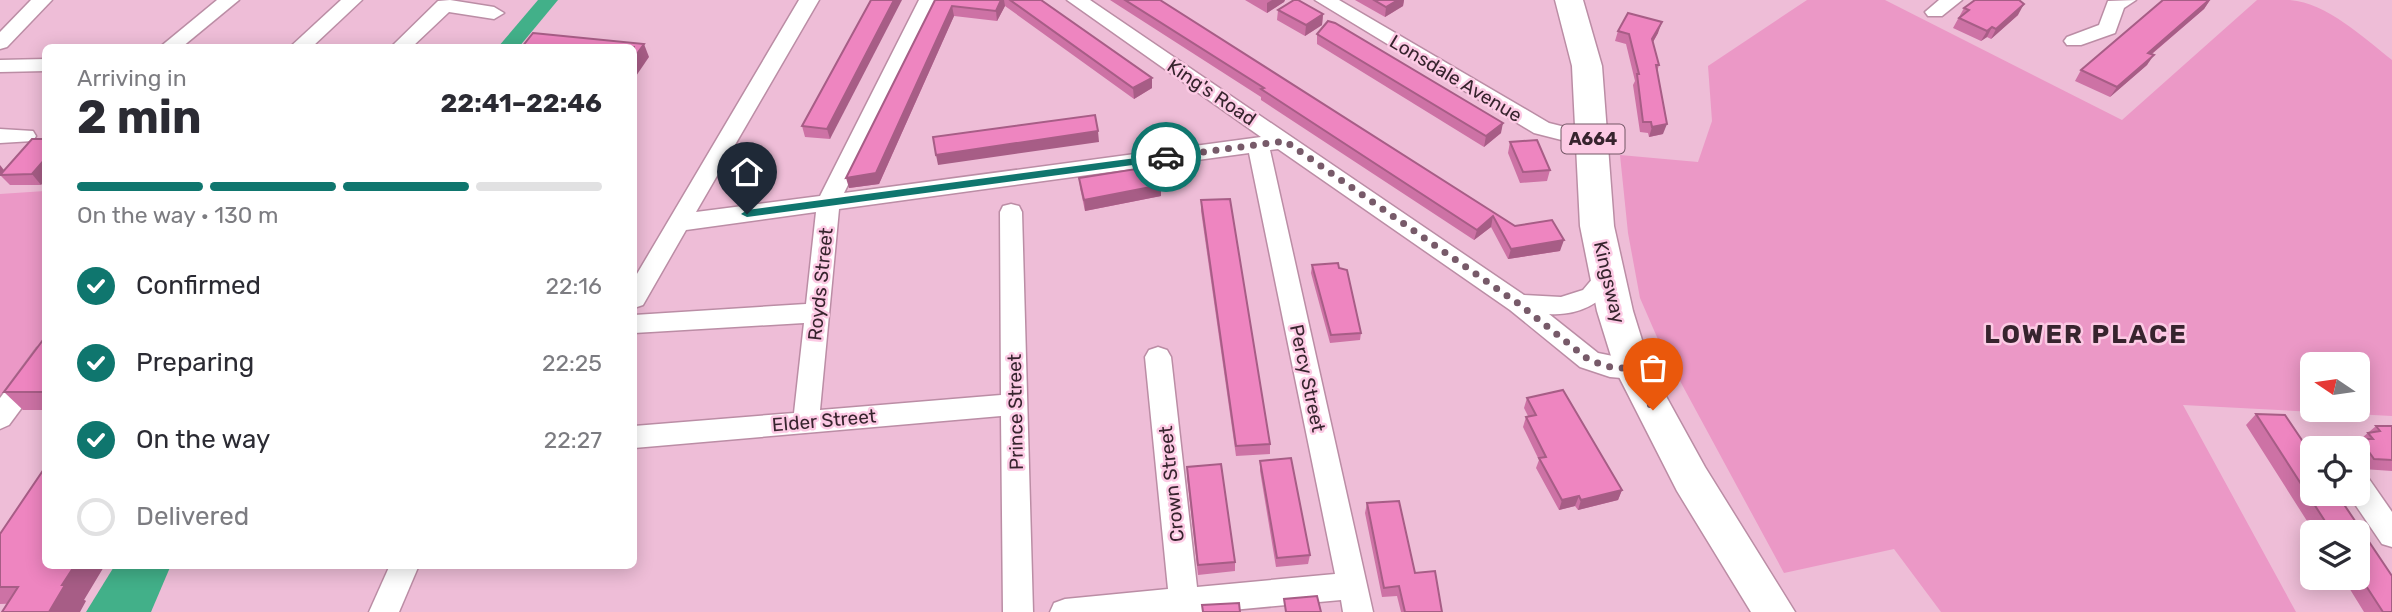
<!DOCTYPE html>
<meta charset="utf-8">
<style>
body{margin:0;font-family:Rubik,sans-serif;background:#f7f7f7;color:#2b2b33;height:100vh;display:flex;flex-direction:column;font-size:26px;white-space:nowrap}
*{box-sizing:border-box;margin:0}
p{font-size:23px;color:#7c7c81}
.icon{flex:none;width:38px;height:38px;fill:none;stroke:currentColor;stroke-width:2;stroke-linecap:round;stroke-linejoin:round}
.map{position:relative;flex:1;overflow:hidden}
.sheet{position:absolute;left:42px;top:44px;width:595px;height:525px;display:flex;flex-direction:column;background:#fff;border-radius:10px;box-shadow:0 4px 18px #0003}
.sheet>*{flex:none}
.needle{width:46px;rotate:283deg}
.tools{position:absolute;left:2300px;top:352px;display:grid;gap:14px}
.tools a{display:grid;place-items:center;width:70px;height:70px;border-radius:10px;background:#fff;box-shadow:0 4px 18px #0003;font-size:35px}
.pin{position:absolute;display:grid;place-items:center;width:60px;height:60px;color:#fff;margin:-72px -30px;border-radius:50% 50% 50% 0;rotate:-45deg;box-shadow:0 0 7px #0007}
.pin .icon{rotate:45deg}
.courier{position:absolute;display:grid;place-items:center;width:70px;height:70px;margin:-35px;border:5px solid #0f766e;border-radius:50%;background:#fff;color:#222;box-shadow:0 2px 9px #0007}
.overview em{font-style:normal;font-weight:700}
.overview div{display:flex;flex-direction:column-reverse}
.overview{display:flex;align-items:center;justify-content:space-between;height:119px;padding:0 35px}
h1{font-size:46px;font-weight:700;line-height:52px}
.bar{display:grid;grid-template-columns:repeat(4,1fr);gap:10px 7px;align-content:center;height:84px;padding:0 35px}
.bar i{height:9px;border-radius:5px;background:#e1e1e2}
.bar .selected{background:#0f766e}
.bar p{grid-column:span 4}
ol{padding:0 35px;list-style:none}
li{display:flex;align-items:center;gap:21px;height:77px}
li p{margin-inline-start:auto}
li .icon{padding:7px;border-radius:50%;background:#0f766e;color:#fff;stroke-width:4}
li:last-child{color:#7c7c81}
li i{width:38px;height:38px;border:4px solid #e1e1e2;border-radius:50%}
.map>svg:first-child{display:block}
.green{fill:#eb98c6;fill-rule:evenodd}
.water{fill:#42b089}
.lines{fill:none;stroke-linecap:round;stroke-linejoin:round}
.canal{fill:#42b089;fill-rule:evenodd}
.minor-casing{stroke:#bb8da5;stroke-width:3}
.highway-casing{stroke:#bb8da5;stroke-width:3}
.minor{fill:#fff;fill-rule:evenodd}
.highway{fill:#fff;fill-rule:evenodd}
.wall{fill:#cd72a5}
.shaded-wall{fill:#a75d86}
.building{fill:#ee85c0;stroke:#a75d86;stroke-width:2}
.route{fill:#0f766e}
.done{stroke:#775a69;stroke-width:7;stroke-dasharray:0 12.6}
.labels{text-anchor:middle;stroke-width:5;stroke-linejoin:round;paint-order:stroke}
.shield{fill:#fccae4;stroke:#725665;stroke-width:2}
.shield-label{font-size:18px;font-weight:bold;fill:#37242e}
.street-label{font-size:19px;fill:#37242e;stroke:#fccae4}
.district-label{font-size:26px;font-weight:bold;letter-spacing:2px;fill:#37242e;stroke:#fccae4}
</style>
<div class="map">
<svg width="2392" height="612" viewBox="0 0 2392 612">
<rect width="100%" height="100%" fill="#eebdd7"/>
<g class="green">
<path d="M1807,0H1885L2122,120L2257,0C2268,0 2279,0 2290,0C2327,3 2364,38 2392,60V416L2183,405L2296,612H1941L1894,549L1784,573L1660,344L1640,298L1628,233L1620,155L1698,162L1712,121L1708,66ZM2357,364V410H2312V364Z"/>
<polygon points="45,191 45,344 0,408 0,194"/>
</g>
<polygon class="water" points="115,565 171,565 151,612 86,612"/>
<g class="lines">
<polygon class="canal" points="538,0 558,0 519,47 498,47"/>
<defs>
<g id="minor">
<polygon points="31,0 52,0 7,47 0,49 0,32"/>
<polygon points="217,0 239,0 182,47 160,47"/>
<polygon points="341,0 362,0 312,47 290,47"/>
<polygon points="450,0 494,7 504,13 494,19 449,12 412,47 391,47 438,1"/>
<path d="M799,0H819L696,212L820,196L919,0H939L844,193L1261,137L1067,0H1090L1524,295L1561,297L1583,290L1599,271L1607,268L1615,271L1619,277C1604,303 1579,316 1549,314L1598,353L1642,362L1646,369L1642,376L1633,379L1610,377L1580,367L1510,310L1278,149L1270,150L1373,612H1343L1341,600L1211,612H1050L1054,603L1065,599L1168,589L1145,357L1149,350L1158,347L1167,350L1171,357L1197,587L1335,574L1249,153L839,209L820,410L1001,395L1000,212L1003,206L1011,204L1019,206L1022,212L1033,612H1003L1001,416L634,448V426L794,413L804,323L634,333V315L806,304L816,212L686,230L643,305L634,308V279Z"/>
<polygon points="1315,0 1339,0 1549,123 1601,136 1604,141 1601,146 1593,148 1534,133"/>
<polygon points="1939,0 1962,0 1942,16 1928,16 1925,12"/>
<polygon points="2136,0 2124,8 2115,33 2081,45 2067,45 2064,41 2067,37 2099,25 2108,1"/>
<polygon points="46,59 46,71 0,72 0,60"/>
<polygon points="0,129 33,131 36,136 33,141 0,143"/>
<polygon points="46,345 46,375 9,425 0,429 0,398 37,348"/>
<polygon points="2357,473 2367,476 2392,512 2392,547 2382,544 2348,494 2357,494"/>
<polygon points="390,565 419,565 399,612 369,612"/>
</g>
<polygon id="highway" points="1555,0 1583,0 1602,66 1614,226 1633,311 1651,369 1705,467 1795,612 1751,612 1677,491 1615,369 1597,311 1580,226 1572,66"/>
</defs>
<use href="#minor" class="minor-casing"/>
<use href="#highway" class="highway-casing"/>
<use href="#minor" class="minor"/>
<use href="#highway" class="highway"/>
</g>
<g class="wall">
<polygon points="871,0 830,139 805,137 802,126"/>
<polygon points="935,0 1041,0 1152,78 1152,88 1134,99 1005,6 997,21 954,16 879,184 849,188"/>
<polygon points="1110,0 1160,0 1515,226 1560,251 1508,259 1491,227 1474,240 1261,100 1261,97"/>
<polygon points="1245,0 1285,0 1284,2 1267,13"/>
<polygon points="1355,0 1404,0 1403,6 1385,17"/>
<polygon points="2210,0 2204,9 2152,54 2147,65 2110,97 2075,81 2081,70"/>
<polygon points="1964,8 2018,15 1991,39 1987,37 1981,41 1953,28"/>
<polygon points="1278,10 1323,14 1322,25 1305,36 1277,20"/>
<polygon points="1618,31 1658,33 1653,42 1659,65 1657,72 1663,134 1649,137 1648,133 1640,132 1633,85 1635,81 1626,44 1615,41"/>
<polygon points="1317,34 1501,133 1484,147 1317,44"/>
<polygon points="32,139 41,185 10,185 0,175"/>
<polygon points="1510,142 1550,170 1547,181 1520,183 1508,153"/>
<polygon points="1079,178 1161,196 1085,211 1080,188"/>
<polygon points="1201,200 1270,444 1270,454 1236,456 1201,211"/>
<polygon points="1312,265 1339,268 1361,333 1360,340 1330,343 1311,273"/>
<polygon points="46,336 46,410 23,410 4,392"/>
<polygon points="1527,398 1622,490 1618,500 1578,510 1575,506 1559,510 1536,468 1539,460 1523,427 1526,417 1528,416 1524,408"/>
<polygon points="2256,414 2285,415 2312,455 2312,494 2337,494 2392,576 2392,612 2364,612 2343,578 2357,578 2357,532 2314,532 2246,425"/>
<polygon points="2376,426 2392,426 2392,471 2363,469 2357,461 2357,448 2350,448"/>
<polygon points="1260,461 1310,555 1308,564 1276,567 1260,471"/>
<polygon points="1187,467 1235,562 1235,571 1198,575 1187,477"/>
<polygon points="1367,503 1442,612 1401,612 1397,596 1382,597 1365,513"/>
<polygon points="0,534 84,600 86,601 0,604"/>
</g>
<g class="shaded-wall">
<polygon points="894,0 902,0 830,139 827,129"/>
<polygon points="1001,0 1004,0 1005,6 997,21 996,11"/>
<polygon points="1272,0 1285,0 1284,2 1267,13 1267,3"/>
<polygon points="1398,0 1404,0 1403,6 1385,17 1386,7"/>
<polygon points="2210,0 2204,9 2141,63 2148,53"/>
<polygon points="2024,4 2018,15 1991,39 1996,29"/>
<polygon points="952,6 954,16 879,184 849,188 846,178"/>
<polygon points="1323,14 1322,25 1305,36 1306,25"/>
<polygon points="1662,22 1658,33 1649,49 1652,39"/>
<polygon points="1992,27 1987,37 1981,41 1987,31"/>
<polygon points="644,44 649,57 634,79 634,58"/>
<polygon points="2154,55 2147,65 2110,97 2117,87"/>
<polygon points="1152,78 1152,88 1134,99 1133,88"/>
<polygon points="1503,123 1501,133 1484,147 1486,136"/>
<polygon points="1667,124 1663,134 1649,137 1652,127"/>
<polygon points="1098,131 1099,142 938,165 936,155"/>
<polygon points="46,158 46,180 41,185 32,174"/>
<polygon points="0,165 4,170 0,174"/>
<polygon points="1161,185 1161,196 1085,211 1084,200"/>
<polygon points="1493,216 1491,227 1474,240 1477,230"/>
<polygon points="1564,240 1560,251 1508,259 1511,249"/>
<polygon points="1622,490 1618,500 1578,510 1581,500"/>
<polygon points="1579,496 1575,506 1559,510 1562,500"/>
<polygon points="75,565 105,565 84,600 86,601 80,612 49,612 62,585"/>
</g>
<g class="building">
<polygon points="871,0 894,0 827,129 802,126"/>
<polygon points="935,0 1001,0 996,11 952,6 876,173 846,178"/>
<polygon points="1010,0 1041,0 1152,78 1133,88"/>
<polygon points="1125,0 1160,0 1515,226 1552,220 1564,240 1511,249 1493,216 1477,230 1261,89 1264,88"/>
<polygon points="1294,0 1298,0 1323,14 1306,25 1278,10"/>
<polygon points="1374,0 1398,0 1386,7"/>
<polygon points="1975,0 2019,0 2024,4 1996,29 1992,27 1987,31 1959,18 1969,10 1964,8"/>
<polygon points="2163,0 2209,0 2148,53 2154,55 2117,87 2081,70"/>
<polygon points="1628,13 1662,22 1652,39 1659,65 1656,65 1667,124 1652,127 1651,122 1643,122 1637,74 1639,74 1629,34 1618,31"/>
<polygon points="1328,21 1335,23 1503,123 1486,136 1317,34"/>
<polygon points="533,33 644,44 634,58 634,47 522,47"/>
<polygon points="1095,115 1098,131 936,155 933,137"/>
<polygon points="32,139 46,139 46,158 32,174 0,175"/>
<polygon points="1537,140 1550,170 1523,172 1510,142"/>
<polygon points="1155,166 1161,185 1084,200 1079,178"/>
<polygon points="1230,199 1270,444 1236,446 1201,200"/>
<polygon points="1338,263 1339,268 1347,270 1361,333 1331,335 1312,265"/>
<polygon points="46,336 46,392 4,392"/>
<polygon points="1563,390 1622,490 1581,500 1579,496 1562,500 1539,458 1546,457 1526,417 1536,415 1527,398"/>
<polygon points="2256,414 2285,415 2312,455 2312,494 2337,494 2392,576 2392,612 2383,612 2357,572 2357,532 2332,532"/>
<polygon points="2376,426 2392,426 2392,460 2374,459 2360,439 2373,439 2368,433 2380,431"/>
<polygon points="1291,458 1310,555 1277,558 1260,461"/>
<polygon points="1221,464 1235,562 1198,565 1187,467"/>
<polygon points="46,466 46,565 75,565 62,585 65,585 49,612 2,612 18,587 0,587 0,534"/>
<polygon points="1399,501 1415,573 1435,571 1442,612 1405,612 1399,586 1384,588 1367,503"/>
<polygon points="1317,596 1321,612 1286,612 1284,599"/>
<polygon points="1239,603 1240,612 1203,612 1202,605"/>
</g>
<polygon class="route" points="1166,154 1170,155 1170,160 747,217 741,214 747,210"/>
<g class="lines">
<polyline class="done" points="1166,157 1285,141 1519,304 1589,360 1610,367 1633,369 1653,410"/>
</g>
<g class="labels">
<rect class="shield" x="1561.5" y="124.5" width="63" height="29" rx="5"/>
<g class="shield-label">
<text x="1593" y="145">A664</text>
</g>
<g class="street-label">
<text transform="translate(1456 78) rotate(31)" y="7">Lonsdale Avenue</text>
<text transform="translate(1212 92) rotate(34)" y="7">King's Road</text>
<text transform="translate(1610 282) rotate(77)" y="7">Kingsway</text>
<text transform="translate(820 284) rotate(-84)" y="7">Royds Street</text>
<text transform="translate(1308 378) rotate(78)" y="7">Percy Street</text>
<text transform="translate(1015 412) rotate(-91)" y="7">Prince Street</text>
<text transform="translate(824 420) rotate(-5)" y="7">Elder Street</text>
<text transform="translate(1171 484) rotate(-96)" y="7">Crown Street</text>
</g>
<g class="district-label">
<text x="2086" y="343">LOWER PLACE</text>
</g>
</g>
</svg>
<div class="tools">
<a><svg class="needle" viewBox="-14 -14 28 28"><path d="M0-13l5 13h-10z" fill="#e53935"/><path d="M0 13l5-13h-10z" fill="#7c7c81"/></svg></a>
<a><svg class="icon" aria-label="locate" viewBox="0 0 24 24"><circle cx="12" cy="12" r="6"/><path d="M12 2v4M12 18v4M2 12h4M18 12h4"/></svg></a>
<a><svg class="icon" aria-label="layers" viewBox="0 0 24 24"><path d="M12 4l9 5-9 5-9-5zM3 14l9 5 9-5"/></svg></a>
</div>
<div class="pin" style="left:1653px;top:410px;background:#ea580c"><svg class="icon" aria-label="bag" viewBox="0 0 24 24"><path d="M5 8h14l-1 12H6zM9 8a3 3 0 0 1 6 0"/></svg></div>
<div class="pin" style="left:747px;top:214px;background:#1f2937"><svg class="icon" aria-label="home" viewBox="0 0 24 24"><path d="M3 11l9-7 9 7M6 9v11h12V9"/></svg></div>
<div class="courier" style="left:1166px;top:157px"><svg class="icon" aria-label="car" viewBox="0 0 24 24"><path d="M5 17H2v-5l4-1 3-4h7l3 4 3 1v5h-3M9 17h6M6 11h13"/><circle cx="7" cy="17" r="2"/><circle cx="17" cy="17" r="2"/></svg></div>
<section class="sheet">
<div class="overview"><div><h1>2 min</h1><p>Arriving in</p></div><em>22:41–22:46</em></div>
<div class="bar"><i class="selected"></i><i class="selected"></i><i class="selected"></i><i></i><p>On the way · 130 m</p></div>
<ol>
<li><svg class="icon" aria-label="check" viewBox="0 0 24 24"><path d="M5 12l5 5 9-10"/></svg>Confirmed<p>22:16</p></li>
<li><svg class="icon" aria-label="check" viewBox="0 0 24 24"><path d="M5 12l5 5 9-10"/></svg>Preparing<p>22:25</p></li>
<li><svg class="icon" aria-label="check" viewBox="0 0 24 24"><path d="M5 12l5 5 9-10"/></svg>On the way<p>22:27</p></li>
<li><i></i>Delivered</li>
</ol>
</section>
</div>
